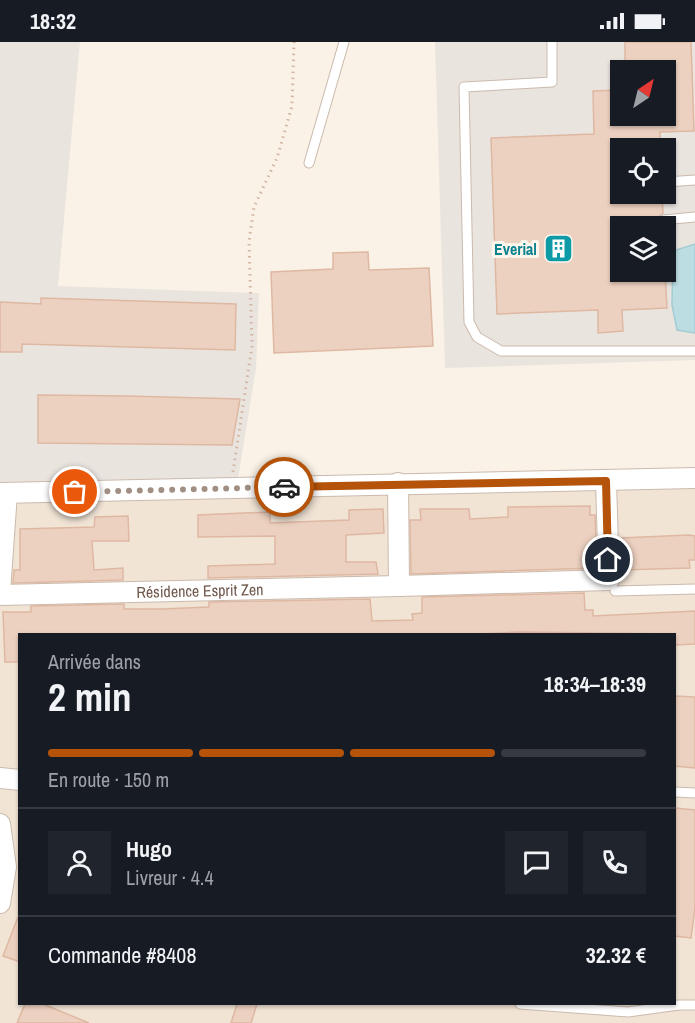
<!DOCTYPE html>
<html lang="fr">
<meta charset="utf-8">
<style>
body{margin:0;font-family:"Archivo Narrow",sans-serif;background:#20242c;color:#f1f3f6;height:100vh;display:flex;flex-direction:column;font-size:22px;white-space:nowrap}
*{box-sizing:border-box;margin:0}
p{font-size:20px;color:#9ea1a6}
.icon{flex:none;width:33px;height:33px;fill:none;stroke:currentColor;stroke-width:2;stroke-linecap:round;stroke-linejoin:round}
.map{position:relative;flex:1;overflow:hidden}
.sheet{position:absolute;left:18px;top:591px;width:658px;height:372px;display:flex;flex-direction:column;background:#171b24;border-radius:0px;box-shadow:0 2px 4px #0004}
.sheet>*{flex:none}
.needle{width:39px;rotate:35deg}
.controls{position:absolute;left:610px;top:18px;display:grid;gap:12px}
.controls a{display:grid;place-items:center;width:66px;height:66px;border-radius:0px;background:#171b24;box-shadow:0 2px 4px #0004;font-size:30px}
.pin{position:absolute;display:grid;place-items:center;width:51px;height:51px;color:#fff;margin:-26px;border:3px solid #fff;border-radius:50%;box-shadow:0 2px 6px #0007}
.courier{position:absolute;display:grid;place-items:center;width:60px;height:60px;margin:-30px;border:4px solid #b45309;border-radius:50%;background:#fff;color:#222;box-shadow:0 2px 8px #0007}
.headline em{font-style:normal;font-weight:700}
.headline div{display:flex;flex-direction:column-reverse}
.headline{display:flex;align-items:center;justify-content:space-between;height:102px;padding:0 30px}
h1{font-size:39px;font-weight:700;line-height:45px}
.bar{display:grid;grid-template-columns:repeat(4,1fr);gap:9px 6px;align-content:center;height:72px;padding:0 30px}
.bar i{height:8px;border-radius:4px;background:#363941}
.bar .selected{background:#b45309}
.bar p{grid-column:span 4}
.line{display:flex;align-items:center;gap:15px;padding:0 30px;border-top:2px solid #363941}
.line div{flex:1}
.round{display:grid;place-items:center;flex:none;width:63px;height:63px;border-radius:0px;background:#20242c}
.status{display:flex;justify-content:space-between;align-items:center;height:42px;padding:0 30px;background:#171b24;direction:ltr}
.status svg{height:16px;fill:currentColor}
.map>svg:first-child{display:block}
.residential{fill:#f1e4d5;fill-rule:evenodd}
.industrial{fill:#eae4df;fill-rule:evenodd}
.water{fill:#bcdde2;stroke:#a3ccd3;stroke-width:1.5}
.building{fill:#edd1c0;stroke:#deb8a2;stroke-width:1.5}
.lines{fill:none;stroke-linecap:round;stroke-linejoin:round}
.lane-casing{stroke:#cbbaad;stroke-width:11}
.street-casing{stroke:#cbbaad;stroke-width:22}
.path{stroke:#d2b4a3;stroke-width:3;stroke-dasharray:1.5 4.5;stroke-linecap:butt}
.lane{stroke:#fff;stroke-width:9}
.street{stroke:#fff;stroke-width:20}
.done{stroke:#a18f83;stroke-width:6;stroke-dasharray:0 10.8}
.route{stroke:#b45309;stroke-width:8}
.labels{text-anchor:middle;stroke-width:6;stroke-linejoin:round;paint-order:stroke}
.culture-label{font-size:16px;font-weight:bold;fill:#0d838f;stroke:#fdf6ec;text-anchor:end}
.street-label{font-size:16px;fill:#71594d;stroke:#fdf6ec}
</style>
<div class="status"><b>18:32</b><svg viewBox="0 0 49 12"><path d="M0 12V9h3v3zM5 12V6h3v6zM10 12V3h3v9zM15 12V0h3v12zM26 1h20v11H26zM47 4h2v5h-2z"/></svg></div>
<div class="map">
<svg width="695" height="981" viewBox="0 0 695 981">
<rect width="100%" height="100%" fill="#faf2e6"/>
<path class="residential" d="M695,428V981H0V440ZM20,592H675V962H20Z"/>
<g class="industrial">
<polygon points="0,0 80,0 58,244 259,251 256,326 238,437 0,440"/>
<path d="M435,0H695V318L445,326ZM621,28H666V74H621ZM621,106H666V152H621ZM621,184H666V230H621Z"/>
</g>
<polygon class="water" points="695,202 695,291 677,288 672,263 673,209"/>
<g class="building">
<polygon points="625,0 691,0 694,89 660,90 660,106 621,106 621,152 662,152 663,171 656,178 662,184 621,184 621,230 665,230 667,266 622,268 623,289 598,291 598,268 497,272 491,96 594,92 593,49 621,48 621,74 666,74 666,28 625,28"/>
<polygon points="368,210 369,228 429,226 433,304 274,311 271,230 333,227 333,211"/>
<polygon points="41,256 236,262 235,308 22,302 22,310 0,310 0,260 41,262"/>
<polygon points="38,353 127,354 240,357 232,403 38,401"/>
<polygon points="590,464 590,473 595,473 597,526 411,532 410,478 421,478 420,467 469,467 470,477 508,475 508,465"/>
<polygon points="383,467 384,491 346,493 346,520 376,520 378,532 208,536 208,524 275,522 275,494 198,495 198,473 270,470 270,481 349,478 349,468"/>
<polygon points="128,474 129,499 92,499 94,528 123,526 123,538 13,541 14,528 20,528 20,487 94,485 95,475"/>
<polygon points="689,493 695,494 695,518 689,518 690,526 621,528 620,496"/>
<polygon points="584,551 585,568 593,568 593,574 695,569 695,602 675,603 675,592 520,590 480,592 20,592 20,620 5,620 3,570 31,570 31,564 124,562 124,567 162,567 209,565 209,560 370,557 372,579 413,578 412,572 422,571 422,555"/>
<polygon points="675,654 695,655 695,726 675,724"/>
<polygon points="675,766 695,768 695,866 691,896 675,894"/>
<polygon points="18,875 20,875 20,920 3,914"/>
<polygon points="25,962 43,962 89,981 17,981"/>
<polygon points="237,962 257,962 251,981 231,981"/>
</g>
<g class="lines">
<defs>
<g id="lane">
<polyline points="552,0 552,40 464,45 469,280 477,295 501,309 695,309"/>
<polyline points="309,121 344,0"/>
<polyline points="666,140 695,138"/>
<polyline points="663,178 695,175"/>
<polyline points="615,549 695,547"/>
<polyline points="675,750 695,751"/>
<polyline points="520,962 628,970 679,963 695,963"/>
</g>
<g id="street">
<polyline points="0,451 695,436"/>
<polyline points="399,544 609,538 606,439"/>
<polyline points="0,550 7,451"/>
<path id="s1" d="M0,553L399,544L398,441"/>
<polyline points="0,736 20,738"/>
<polyline points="0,782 6,825 0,861"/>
</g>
</defs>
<use href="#lane" class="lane-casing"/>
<use href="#street" class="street-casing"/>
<polyline class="path" points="233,430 252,304 249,199 254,165 277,116 292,64 294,0"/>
<use href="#lane" class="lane"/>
<use href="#street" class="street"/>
</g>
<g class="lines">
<polyline class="done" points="75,450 284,445"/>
<polyline class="route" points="284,445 606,439 608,518"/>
</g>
<defs>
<symbol id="building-square" viewBox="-11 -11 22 22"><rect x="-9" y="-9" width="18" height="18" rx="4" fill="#0f9aa8" stroke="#fdf6ec"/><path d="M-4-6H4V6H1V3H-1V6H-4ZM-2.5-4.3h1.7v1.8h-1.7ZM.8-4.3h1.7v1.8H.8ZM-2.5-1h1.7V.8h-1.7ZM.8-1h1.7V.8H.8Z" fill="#fff"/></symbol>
</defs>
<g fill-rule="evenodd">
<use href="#building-square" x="542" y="190" width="33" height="33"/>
</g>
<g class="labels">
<g class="culture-label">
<text x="537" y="213">Everial</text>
</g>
<g class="street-label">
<text dy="6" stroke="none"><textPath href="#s1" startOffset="200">Résidence Esprit Zen</textPath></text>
</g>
</g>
</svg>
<div class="controls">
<a><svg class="needle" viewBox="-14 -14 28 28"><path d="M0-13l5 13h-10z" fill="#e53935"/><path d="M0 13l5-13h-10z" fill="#9ea1a6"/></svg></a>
<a><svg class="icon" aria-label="locate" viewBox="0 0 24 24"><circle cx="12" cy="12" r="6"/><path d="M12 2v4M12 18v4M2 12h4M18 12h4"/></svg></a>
<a><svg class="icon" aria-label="layers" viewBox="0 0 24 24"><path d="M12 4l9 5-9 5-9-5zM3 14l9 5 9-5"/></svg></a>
</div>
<div class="pin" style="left:75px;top:450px;background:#ea580c"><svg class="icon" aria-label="bag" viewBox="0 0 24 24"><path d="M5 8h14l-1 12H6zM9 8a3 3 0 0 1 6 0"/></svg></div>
<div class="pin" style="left:608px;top:518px;background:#1f2937"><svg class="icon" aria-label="home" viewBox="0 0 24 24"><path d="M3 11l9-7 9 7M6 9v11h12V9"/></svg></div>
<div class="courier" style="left:284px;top:445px"><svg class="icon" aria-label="car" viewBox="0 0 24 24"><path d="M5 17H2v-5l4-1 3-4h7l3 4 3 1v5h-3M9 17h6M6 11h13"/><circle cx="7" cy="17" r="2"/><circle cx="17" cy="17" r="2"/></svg></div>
<section class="sheet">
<div class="headline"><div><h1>2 min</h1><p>Arrivée dans</p></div><em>18:34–18:39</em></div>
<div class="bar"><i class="selected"></i><i class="selected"></i><i class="selected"></i><i></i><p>En route · 150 m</p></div>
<div class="line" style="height:108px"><a class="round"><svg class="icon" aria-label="person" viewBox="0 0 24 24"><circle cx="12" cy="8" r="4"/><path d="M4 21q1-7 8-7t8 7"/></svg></a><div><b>Hugo</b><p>Livreur · 4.4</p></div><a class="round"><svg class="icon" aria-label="chat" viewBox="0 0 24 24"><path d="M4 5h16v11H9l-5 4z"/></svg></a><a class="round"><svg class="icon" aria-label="phone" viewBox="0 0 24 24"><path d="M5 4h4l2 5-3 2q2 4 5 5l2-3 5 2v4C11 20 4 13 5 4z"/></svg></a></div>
<div class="line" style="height:78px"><div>Commande #8408</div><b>32.32 €</b></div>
</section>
</div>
